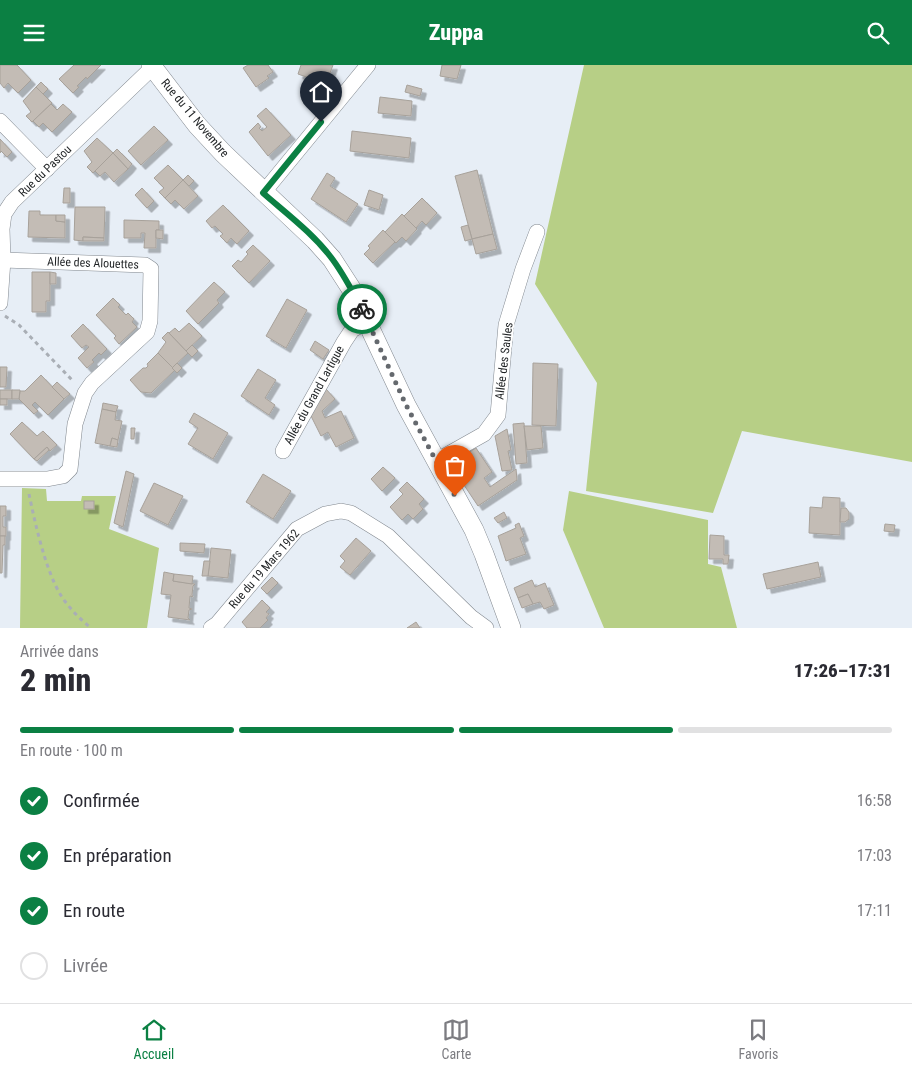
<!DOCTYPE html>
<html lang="fr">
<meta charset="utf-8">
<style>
body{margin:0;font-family:"Roboto Condensed",sans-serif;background:#f2f2f3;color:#2b2b33;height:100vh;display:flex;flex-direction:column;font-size:19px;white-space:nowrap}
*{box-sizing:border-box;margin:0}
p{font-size:16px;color:#7c7c81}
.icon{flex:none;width:28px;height:28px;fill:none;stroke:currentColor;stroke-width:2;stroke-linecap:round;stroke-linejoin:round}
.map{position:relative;height:563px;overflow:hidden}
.panel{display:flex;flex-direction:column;background:#fff;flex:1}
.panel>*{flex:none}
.pin{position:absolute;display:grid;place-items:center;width:42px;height:42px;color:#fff;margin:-51px -21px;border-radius:50% 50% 50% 0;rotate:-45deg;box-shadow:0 0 5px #0007}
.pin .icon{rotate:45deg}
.courier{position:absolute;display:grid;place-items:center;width:50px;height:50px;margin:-25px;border:4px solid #0b8043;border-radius:50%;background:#fff;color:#222;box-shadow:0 1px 6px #0007}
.head em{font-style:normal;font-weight:800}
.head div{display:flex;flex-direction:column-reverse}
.head{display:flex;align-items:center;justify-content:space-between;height:85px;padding:0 20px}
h1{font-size:32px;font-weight:800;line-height:38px}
.bar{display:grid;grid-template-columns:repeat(4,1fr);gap:8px 5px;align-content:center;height:60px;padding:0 20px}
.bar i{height:6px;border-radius:4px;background:#e1e1e2}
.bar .current{background:#0b8043}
.bar p{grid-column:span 4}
ol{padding:0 20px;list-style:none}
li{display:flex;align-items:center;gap:15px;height:55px}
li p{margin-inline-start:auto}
li .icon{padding:5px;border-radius:50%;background:#0b8043;color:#fff;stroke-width:4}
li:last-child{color:#7c7c81}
li i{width:28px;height:28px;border:2px solid #e1e1e2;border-radius:50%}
header{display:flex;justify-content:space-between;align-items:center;height:65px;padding:0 20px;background:#0b8043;color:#fff;font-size:22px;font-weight:800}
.tabs{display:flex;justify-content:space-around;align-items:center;height:70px;border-top:1px solid #e1e1e2;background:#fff;font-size:14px;color:#7c7c81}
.tabs a{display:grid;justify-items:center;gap:2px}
.tabs .current{color:#0b8043}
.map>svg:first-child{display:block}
.green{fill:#b7cf86}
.building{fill:#c3bcb5;stroke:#a7a19a;filter:url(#shadow)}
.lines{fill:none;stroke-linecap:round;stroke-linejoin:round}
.minor-casing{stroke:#82888f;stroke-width:16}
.tertiary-casing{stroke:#82888f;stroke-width:20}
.path{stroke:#a9aeb5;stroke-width:3;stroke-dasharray:4 4;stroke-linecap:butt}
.minor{stroke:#fff;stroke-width:15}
.tertiary{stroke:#fff;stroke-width:19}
.done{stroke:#65696e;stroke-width:5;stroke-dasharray:0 9}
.route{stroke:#0b8043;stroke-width:6}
.labels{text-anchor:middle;stroke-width:4;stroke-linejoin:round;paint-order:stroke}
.street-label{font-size:12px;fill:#1f2224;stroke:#fff}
</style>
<header><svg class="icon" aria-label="menu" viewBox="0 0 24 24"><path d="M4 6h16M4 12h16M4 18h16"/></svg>Zuppa<svg class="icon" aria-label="search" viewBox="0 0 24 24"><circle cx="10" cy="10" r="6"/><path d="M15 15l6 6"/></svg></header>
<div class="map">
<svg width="912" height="563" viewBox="0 0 912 563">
<defs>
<filter id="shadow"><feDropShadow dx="4.5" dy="4.5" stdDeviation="0" flood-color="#0004"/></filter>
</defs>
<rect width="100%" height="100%" fill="#e7eef6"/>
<g class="green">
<polygon points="584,0 912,0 912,397 742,366 713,448 586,426 597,318 535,219"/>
<polygon points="22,423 46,424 47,436 81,436 82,431 116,431 109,464 159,483 147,563 20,563"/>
<polygon points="569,426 708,455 708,499 721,502 737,563 604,563 563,465"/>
</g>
<g class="building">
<polygon points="0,0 17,0 31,15 18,28 8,18 4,23 0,18"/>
<polygon points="74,0 101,0 87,14 86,12 77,21 79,22 73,28 59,14"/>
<polygon points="248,0 268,0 273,7 267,11 269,13 256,22 243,3"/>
<polygon points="301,0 333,0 326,19 298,9"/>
<polygon points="442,0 461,0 457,14 440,11"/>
<polygon points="41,17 48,24 43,29 36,22"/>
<polygon points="407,20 422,24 420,31 405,27"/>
<polygon points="36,22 52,38 32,57 26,51 31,47 23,36"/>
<polygon points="380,32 412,36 411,51 378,48"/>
<polygon points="51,39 57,45 63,39 72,47 52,67 43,58 39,62 33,56"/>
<polygon points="266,43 291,70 268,91 249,67 258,58 261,62 259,63 262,66 267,62 257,51"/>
<polygon points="154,61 168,75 141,100 128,86"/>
<polygon points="352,66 411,73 409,93 350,86"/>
<polygon points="97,73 113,88 93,108 87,102 92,97 84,86"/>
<polygon points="0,74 12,87 7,92 1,86 0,88"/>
<polygon points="117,84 132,99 128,104 113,88"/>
<polygon points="113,88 128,104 114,117 105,107 100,111 95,106"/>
<polygon points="168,100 183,115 165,133 159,127 164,123 154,113"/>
<polygon points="477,105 493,169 472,174 455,111"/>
<polygon points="327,108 335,113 330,121 358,139 346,157 311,134"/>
<polygon points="188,110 194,116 189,121 183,115"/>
<polygon points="183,115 198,131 184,144 175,135 171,139 165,133"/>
<polygon points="64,123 70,123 70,138 63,138"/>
<polygon points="142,123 154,136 147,143 135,130"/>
<polygon points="369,125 383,130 379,145 364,140"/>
<polygon points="422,133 437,148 426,160 422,156 416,163 404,151"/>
<polygon points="223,140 249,166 237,179 231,173 227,178 220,171 223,169 215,161 212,163 206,156"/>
<polygon points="75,142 105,142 104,173 83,172 83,176 74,175"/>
<polygon points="29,146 40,146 40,150 56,150 56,156 65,157 65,173 28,172"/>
<polygon points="402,149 417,164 406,176 402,172 396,178 385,167"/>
<polygon points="56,150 65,150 65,157 56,156"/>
<polygon points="124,155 159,156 159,165 156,165 156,183 144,183 145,168 141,168 141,173 124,173"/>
<polygon points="468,160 472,174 465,176 461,162"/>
<polygon points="156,165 163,165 163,174 156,173"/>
<polygon points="383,165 395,177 373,198 364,189 370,183 368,181"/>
<polygon points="493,169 497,184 476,189 472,174"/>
<polygon points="83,172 104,173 104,176 83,176"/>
<polygon points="253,180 270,196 249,218 232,201 238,195 241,197 248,189 246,187"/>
<polygon points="32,207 50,207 50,236 46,236 46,247 32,247"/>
<polygon points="50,207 56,208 56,219 50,219"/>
<polygon points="214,217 225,227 217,235 219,238 198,259 186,246"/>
<polygon points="113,233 120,240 118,242 126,250 128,248 134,254 132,257 137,262 119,279 114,273 116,271 96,250"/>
<polygon points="287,234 307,245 286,283 266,271"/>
<polygon points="189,258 202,271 186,286 169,268 175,263 179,267"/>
<polygon points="83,259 107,284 101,290 99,288 92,295 94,297 87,303 78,293 89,282 86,280 82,283 71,271"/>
<polygon points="168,267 188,288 172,303 158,288 166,277 162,273"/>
<polygon points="315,276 329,285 323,294 310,285"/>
<polygon points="192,280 198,286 192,292 186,286"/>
<polygon points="158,288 175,305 151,328 141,327 130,315 143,303 146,303 148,301 147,299"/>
<polygon points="177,298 182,303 177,308 172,303"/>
<polygon points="533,298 558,299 556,361 532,360"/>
<polygon points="0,302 7,302 6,322 0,322"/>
<polygon points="258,304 276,315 265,333 275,340 269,350 241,331"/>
<polygon points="41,310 64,334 48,350 35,337 32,340 38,346 34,349 19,334 20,326 25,326"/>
<polygon points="57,317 70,329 64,334 52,322"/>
<polygon points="326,324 335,334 322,346 325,353 341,346 354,373 336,382 328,367 321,371 310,349"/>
<rect x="0" y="325" width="12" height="9"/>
<polygon points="12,325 20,325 19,334 12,334"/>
<rect x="0" y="334" width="7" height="6"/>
<polygon points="103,338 118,341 116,347 102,344"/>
<polygon points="102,344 116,347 115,355 122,356 118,375 112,373 110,381 95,378"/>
<polygon points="194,348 228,368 213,394 188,379 198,363 189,357"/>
<polygon points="22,357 37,371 43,366 57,380 50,386 47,382 34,394 10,369"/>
<polygon points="524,358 527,398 516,399 513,359"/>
<polygon points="524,361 541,361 543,383 527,385"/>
<polygon points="131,363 135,363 134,374 131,374"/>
<polygon points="507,364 511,385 508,386 512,405 502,406 495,371"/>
<polygon points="112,373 118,375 117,382 110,381"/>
<polygon points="47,382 49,385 37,396 34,394"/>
<polygon points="476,383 492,407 484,413 490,422 516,404 517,415 478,441 450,399"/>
<polygon points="383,402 395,413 382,426 371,414"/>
<polygon points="126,406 134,409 123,462 114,458"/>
<polygon points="263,409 291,426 273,454 246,437"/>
<polygon points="407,417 424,434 419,439 423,444 413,454 408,449 402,455 390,442 403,429 399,425"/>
<polygon points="154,418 183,431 168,460 140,446"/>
<polygon points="823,432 840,433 840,470 809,468 810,442 822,443"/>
<rect x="84" y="436" width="10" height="8"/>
<polygon points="0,441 6,441 6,451 3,451 3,462 6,462 6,471 0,471"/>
<polygon points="841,443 846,443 849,447 849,454 845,457 840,457"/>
<polygon points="504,447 507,453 498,458 494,453"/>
<polygon points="519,458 524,471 520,473 526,489 506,496 498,471 516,463 515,460"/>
<polygon points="885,459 895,460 894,467 884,466"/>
<polygon points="710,470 724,471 724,490 729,490 728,499 723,499 723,494 709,494"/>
<polygon points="0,471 5,471 5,480 3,480 2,508 0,508"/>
<polygon points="356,473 371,486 350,510 340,502 345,496 340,491"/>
<polygon points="180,478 205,479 204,488 180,486"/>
<polygon points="211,483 231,485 228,513 208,511"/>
<polygon points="204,496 210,496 208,511 202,511"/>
<polygon points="818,497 821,512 767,524 763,509"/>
<polygon points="164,507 174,509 173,516 195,519 193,521 192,530 193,532 190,531 189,543 192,544 189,545 188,553 190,555 168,552 171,530 161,529"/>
<polygon points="174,509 193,511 192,519 173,516"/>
<polygon points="272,512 278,518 267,529 261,523"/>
<polygon points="532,515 535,522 545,518 554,540 544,544 540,537 533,539 528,529 518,533 514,523"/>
<polygon points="528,529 533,539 522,543 518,533"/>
<polygon points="262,535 270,543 266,547 269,549 266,553 268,555 260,563 247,563 242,557"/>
<polygon points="416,557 420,563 407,563"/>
</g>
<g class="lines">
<defs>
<g id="minor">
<polyline points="0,56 47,104"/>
<polyline points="263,128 368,0"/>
<polyline points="0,238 3,195 2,164 4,149 12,137 153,2"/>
<polyline points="283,386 344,277 352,265 368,256"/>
<polyline points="436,396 484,369 498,350 506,260 523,204 537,167"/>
<polyline points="0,414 47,414 63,411 70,404 75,359 85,328 92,318 147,267 150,256 151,204 145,200 3,195"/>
<polyline points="211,563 217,559 297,464 325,449 341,446 351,448 388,471 471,552 486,563"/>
</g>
<polyline id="tertiary" points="151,0 197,60 223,88 315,175 332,194 352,225 406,340 474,465 484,489 511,563"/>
</defs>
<use href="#minor" class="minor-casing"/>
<use href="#tertiary" class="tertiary-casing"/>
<g class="path">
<polyline points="5,251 19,260 74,317"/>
<path d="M29,429C35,458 46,508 62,532C70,544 80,554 91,563"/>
</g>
<use href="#minor" class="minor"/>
<use href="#tertiary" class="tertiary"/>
</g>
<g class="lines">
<polyline class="done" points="362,244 406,340 455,431"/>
<path class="route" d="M321,57L263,128C287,149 314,169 333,195C344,210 353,227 362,244"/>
</g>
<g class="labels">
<g class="street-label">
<text transform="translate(195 53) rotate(50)" y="4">Rue du 11 Novembre</text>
<text transform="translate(45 106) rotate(-44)" y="4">Rue du Pastou</text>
<text transform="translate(93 198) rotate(2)" y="4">Allée des Alouettes</text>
<text transform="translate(504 296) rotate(-83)" y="4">Allée des Saules</text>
<text transform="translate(314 330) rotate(-61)" y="4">Allée du Grand Lartigue</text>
<text transform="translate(264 504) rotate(-49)" y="4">Rue du 19 Mars 1962</text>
</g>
</g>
</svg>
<div class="pin" style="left:455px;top:431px;background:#ea580c"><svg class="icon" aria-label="bag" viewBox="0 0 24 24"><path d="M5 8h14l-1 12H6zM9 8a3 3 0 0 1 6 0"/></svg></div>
<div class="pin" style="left:321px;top:57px;background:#1f2937"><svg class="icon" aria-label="home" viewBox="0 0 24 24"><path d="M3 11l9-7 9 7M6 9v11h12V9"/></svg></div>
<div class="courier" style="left:362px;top:244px"><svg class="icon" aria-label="bike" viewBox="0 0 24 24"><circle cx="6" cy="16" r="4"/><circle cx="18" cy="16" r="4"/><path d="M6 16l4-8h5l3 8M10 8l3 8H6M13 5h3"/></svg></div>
</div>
<section class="panel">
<div class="head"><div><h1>2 min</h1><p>Arrivée dans</p></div><em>17:26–17:31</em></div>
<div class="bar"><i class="current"></i><i class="current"></i><i class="current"></i><i></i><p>En route · 100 m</p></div>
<ol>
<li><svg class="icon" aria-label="check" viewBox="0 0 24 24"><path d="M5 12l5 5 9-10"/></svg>Confirmée<p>16:58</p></li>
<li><svg class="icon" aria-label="check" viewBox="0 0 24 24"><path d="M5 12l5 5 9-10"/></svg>En préparation<p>17:03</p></li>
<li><svg class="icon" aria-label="check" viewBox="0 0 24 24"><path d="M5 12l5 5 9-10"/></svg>En route<p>17:11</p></li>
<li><i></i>Livrée</li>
</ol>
</section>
<nav class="tabs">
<a class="current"><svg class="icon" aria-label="home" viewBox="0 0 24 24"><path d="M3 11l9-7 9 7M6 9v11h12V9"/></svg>Accueil</a>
<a><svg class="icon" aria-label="map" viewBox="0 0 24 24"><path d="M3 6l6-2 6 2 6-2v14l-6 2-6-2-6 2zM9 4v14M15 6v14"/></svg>Carte</a>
<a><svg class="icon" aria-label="saved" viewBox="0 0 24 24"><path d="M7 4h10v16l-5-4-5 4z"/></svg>Favoris</a>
</nav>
